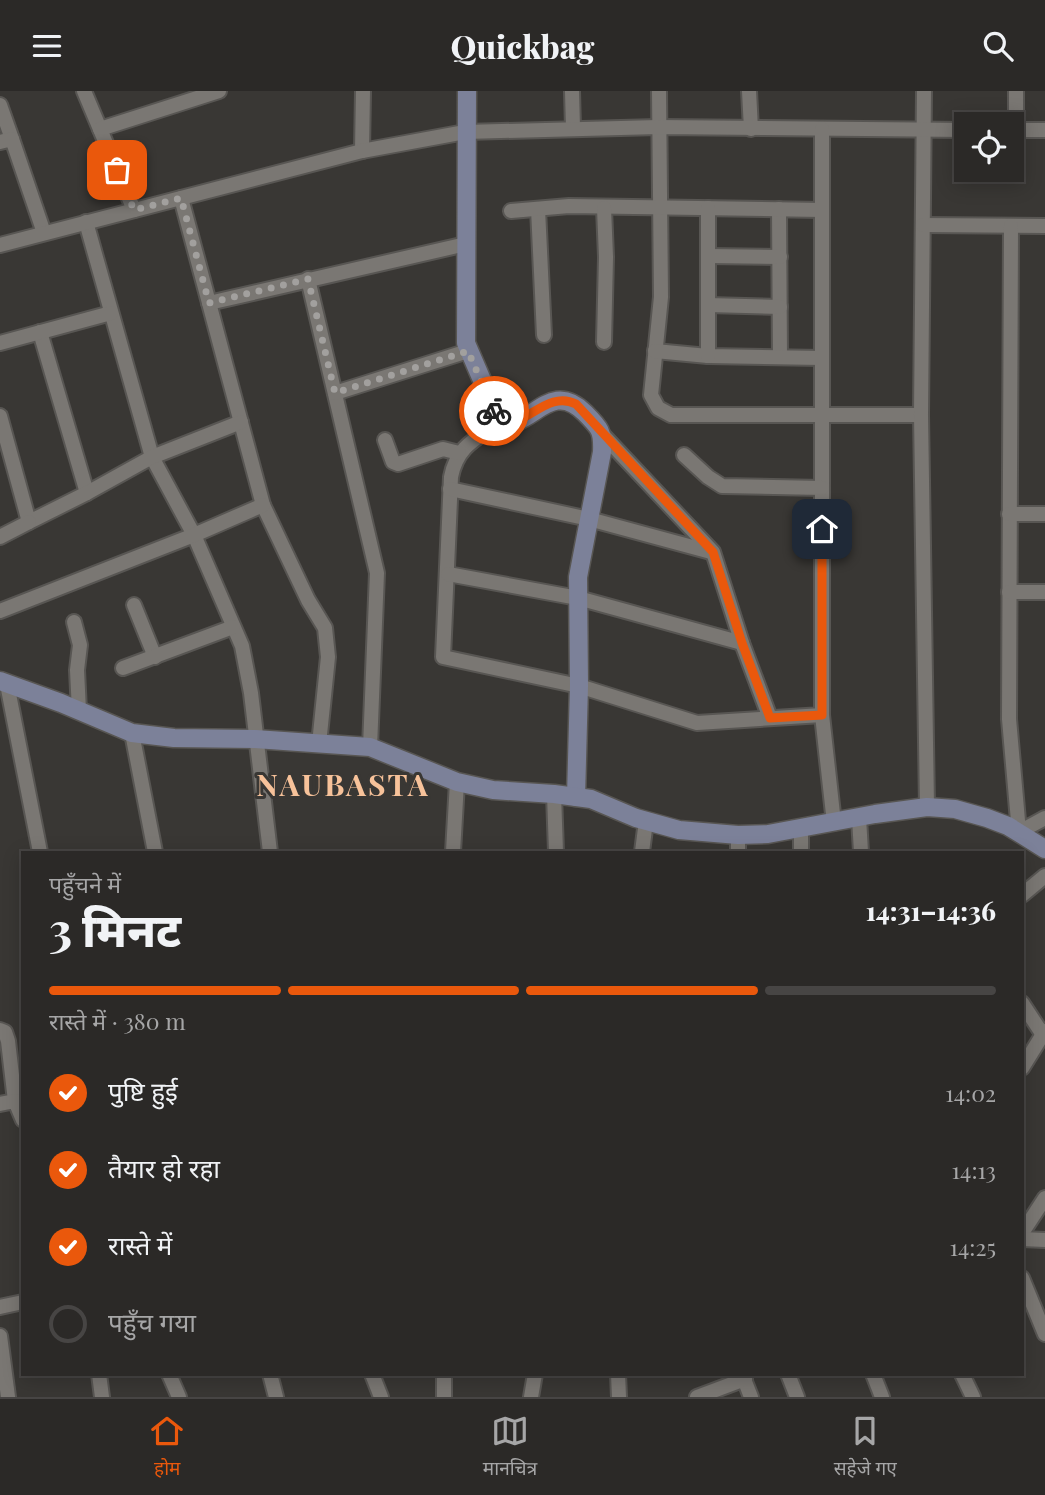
<!DOCTYPE html>
<html lang="hi">
<meta charset="utf-8">
<style>
body{margin:0;font-family:"Playfair Display","Noto Sans Devanagari",serif;background:#33312f;color:#f1f3f6;height:100vh;display:flex;flex-direction:column;font-size:26px;white-space:nowrap}
*{box-sizing:border-box;margin:0}
p{font-size:23px;color:#a6a6a7}
.icon{flex:none;width:38px;height:38px;fill:none;stroke:currentColor;stroke-width:2;stroke-linecap:round;stroke-linejoin:round}
.map{position:relative;flex:1;overflow:hidden}
.details{position:absolute;left:21px;top:760px;width:1003px;height:525px;display:flex;flex-direction:column;background:#2b2927;border-radius:0px;box-shadow:0 4px 18px #0003,0 0 0 2px #474544}
.details>*{flex:none}
.fabs{position:absolute;left:954px;top:21px;display:grid;gap:14px}
.fabs a{display:grid;place-items:center;width:70px;height:70px;border-radius:0px;background:#2b2927;box-shadow:0 4px 18px #0003,0 0 0 2px #474544;font-size:35px}
.pin{position:absolute;display:grid;place-items:center;width:60px;height:60px;color:#fff;margin:-30px;border-radius:14px;box-shadow:0 4px 10px #0006}
.courier{position:absolute;display:grid;place-items:center;width:70px;height:70px;margin:-35px;border:5px solid #ea580c;border-radius:50%;background:#fff;color:#222;box-shadow:0 2px 9px #0007}
.summary em{font-style:normal;font-weight:800}
.summary div{display:flex;flex-direction:column-reverse}
.summary{display:flex;align-items:center;justify-content:space-between;height:119px;padding:0 28px}
h1{font-size:46px;font-weight:800;line-height:52px}
.bar{display:grid;grid-template-columns:repeat(4,1fr);gap:10px 7px;align-content:center;height:84px;padding:0 28px}
.bar i{height:9px;border-radius:5px;background:#474544}
.bar .selected{background:#ea580c}
.bar p{grid-column:span 4}
ol{padding:0 28px;list-style:none}
li{display:flex;align-items:center;gap:21px;height:77px}
li p{margin-inline-start:auto}
li .icon{padding:7px;border-radius:50%;background:#ea580c;color:#fff;stroke-width:4}
li:last-child{color:#a6a6a7}
li i{width:38px;height:38px;border:4px solid #474544;border-radius:50%}
header{display:flex;justify-content:space-between;align-items:center;height:91px;padding:0 28px;background:#2b2927;font-size:32px;font-weight:800}
.dock{display:flex;justify-content:space-around;align-items:center;height:98px;border-top:2px solid #474544;background:#2b2927;font-size:19px;color:#a6a6a7}
.dock a{display:grid;justify-items:center;gap:4px}
.dock .selected{color:#ea580c}
.map>svg:first-child{display:block}
.lines{fill:none;stroke-linecap:round;stroke-linejoin:round}
.street-casing{stroke:#585653;stroke-width:18}
.secondary-casing{stroke:#585653;stroke-width:21}
.street{stroke:#7a7773;stroke-width:14}
.secondary{stroke:#7c8199;stroke-width:18}
.done{stroke:#a2a09e;stroke-width:7;stroke-dasharray:0 12.6}
.route{stroke:#ea580c;stroke-width:9}
.labels{text-anchor:middle;stroke-width:6;stroke-linejoin:round;paint-order:stroke}
.district-label{font-size:30px;font-weight:bold;letter-spacing:2px;fill:#f7c29a;stroke:#393734}
</style>
<header><svg class="icon" aria-label="menu" viewBox="0 0 24 24"><path d="M4 6h16M4 12h16M4 18h16"/></svg>Quickbag<svg class="icon" aria-label="search" viewBox="0 0 24 24"><circle cx="10" cy="10" r="6"/><path d="M15 15l6 6"/></svg></header>
<div class="map">
<svg width="1045" height="1306" viewBox="0 0 1045 1306">
<rect width="100%" height="100%" fill="#393734"/>
<g class="lines">
<defs>
<g id="street">
<polyline points="84,0 134,119"/>
<polyline points="572,0 573,37"/>
<polyline points="659,0 661,206 651,304 658,317 671,324 921,324"/>
<polyline points="749,0 751,38"/>
<polyline points="924,0 921,324 927,716"/>
<polyline points="0,14 12,48"/>
<polyline points="100,38 219,0"/>
<polyline points="1012,39 1045,39"/>
<polyline points="1016,39 1016,0"/>
<polyline points="0,51 12,48 44,142"/>
<polyline points="362,60 363,0"/>
<polyline points="181,107 263,414 308,509 325,537 328,566 319,653"/>
<polyline points="538,118 544,244"/>
<polyline points="779,118 780,266"/>
<polyline points="511,120 569,115 822,119"/>
<polyline points="86,131 152,366 194,444 242,555 251,602 270,761"/>
<polyline points="923,134 1045,135"/>
<polyline points="1011,135 1009,628 1019,741 1045,727"/>
<polyline points="0,154 362,60 465,41 658,36 966,39"/>
<polyline points="708,165 780,166"/>
<polyline points="308,188 377,482 370,656"/>
<polyline points="209,212 466,153"/>
<polyline points="708,214 780,216"/>
<polyline points="40,241 87,402"/>
<polyline points="604,251 606,166 604,117"/>
<polyline points="0,252 111,222"/>
<polyline points="655,260 708,265 822,267"/>
<polyline points="708,265 708,117"/>
<polyline points="335,302 468,260"/>
<polyline points="0,325 29,431 87,402 152,366 241,331"/>
<path d="M500,331C476,348 457,355 451,386L443,566L579,595L697,632L822,624V38"/>
<polyline points="602,343 713,461 742,552 770,627"/>
<polyline points="385,349 393,371 398,373 443,358 459,362"/>
<polyline points="684,364 708,386 722,395 822,397"/>
<polyline points="450,398 589,428 711,461"/>
<polyline points="1009,423 1045,423"/>
<polyline points="0,446 29,431"/>
<polyline points="448,483 578,507 742,552"/>
<polyline points="1009,501 1045,501"/>
<polyline points="134,514 155,566"/>
<polyline points="0,520 194,444 263,414"/>
<polyline points="74,531 80,554 77,579 79,620"/>
<polyline points="123,577 233,536"/>
<polyline points="7,593 40,761"/>
<polyline points="822,624 834,732"/>
<polyline points="132,642 155,761"/>
<polyline points="554,703 556,761"/>
<polyline points="859,727 861,761"/>
<polyline points="801,738 801,761"/>
<polyline points="453,761 457,691"/>
<polyline points="642,761 646,730"/>
<polyline points="738,761 738,744"/>
<polyline points="1022,804 1045,785"/>
<polyline points="1022,912 1043,944"/>
<polyline points="0,939 5,941 8,950 15,1010"/>
<polyline points="1022,977 1045,940"/>
<polyline points="0,1013 15,1010 23,1029"/>
<polyline points="1022,1142 1045,1107"/>
<polyline points="1022,1148 1045,1149"/>
<polyline points="1022,1187 1045,1243"/>
<polyline points="0,1216 23,1211"/>
<polyline points="0,1245 8,1306"/>
<polyline points="99,1283 102,1306"/>
<polyline points="169,1283 179,1306"/>
<polyline points="270,1283 276,1306"/>
<polyline points="372,1283 381,1306"/>
<polyline points="444,1283 444,1306"/>
<polyline points="618,1283 619,1306"/>
<polyline points="742,1283 751,1306"/>
<polyline points="788,1283 797,1306"/>
<polyline points="873,1283 882,1306"/>
<polyline points="962,1283 973,1306"/>
<polyline points="531,1306 535,1283"/>
<polyline points="697,1306 745,1288"/>
</g>
<g id="secondary">
<path d="M467,0L466,252L500,331C531,340 549,286 585,322C600,337 603,340 602,361L578,486L579,595L576,706"/>
<polyline points="0,590 61,612 132,642 174,647 255,648 370,656 457,691 493,699 554,703 591,708 636,727 679,739 738,744 768,743 875,723 927,716 955,718 987,727 1008,735 1045,758"/>
</g>
</defs>
<use href="#street" class="street-casing"/>
<use href="#secondary" class="secondary-casing"/>
<use href="#street" class="street"/>
<use href="#secondary" class="secondary"/>
</g>
<g class="lines">
<polyline class="done" points="117,79 134,119 181,107 209,212 308,188 335,302 468,260 494,320"/>
<path class="route" d="M494,320L500,331C525,338 547,298 576,313L713,461L742,552L770,627L822,624V438"/>
</g>
<g class="labels">
<g class="district-label">
<text x="343" y="705">NAUBASTA</text>
</g>
</g>
</svg>
<div class="fabs">
<a><svg class="icon" aria-label="locate" viewBox="0 0 24 24"><circle cx="12" cy="12" r="6"/><path d="M12 2v4M12 18v4M2 12h4M18 12h4"/></svg></a>
</div>
<div class="pin" style="left:117px;top:79px;background:#ea580c"><svg class="icon" aria-label="bag" viewBox="0 0 24 24"><path d="M5 8h14l-1 12H6zM9 8a3 3 0 0 1 6 0"/></svg></div>
<div class="pin" style="left:822px;top:438px;background:#1f2937"><svg class="icon" aria-label="home" viewBox="0 0 24 24"><path d="M3 11l9-7 9 7M6 9v11h12V9"/></svg></div>
<div class="courier" style="left:494px;top:320px"><svg class="icon" aria-label="bike" viewBox="0 0 24 24"><circle cx="6" cy="16" r="4"/><circle cx="18" cy="16" r="4"/><path d="M6 16l4-8h5l3 8M10 8l3 8H6M13 5h3"/></svg></div>
<section class="details">
<div class="summary"><div><h1>3 मिनट</h1><p>पहुँचने में</p></div><em>14:31–14:36</em></div>
<div class="bar"><i class="selected"></i><i class="selected"></i><i class="selected"></i><i></i><p>रास्ते में · 380 m</p></div>
<ol>
<li><svg class="icon" aria-label="check" viewBox="0 0 24 24"><path d="M5 12l5 5 9-10"/></svg>पुष्टि हुई<p>14:02</p></li>
<li><svg class="icon" aria-label="check" viewBox="0 0 24 24"><path d="M5 12l5 5 9-10"/></svg>तैयार हो रहा<p>14:13</p></li>
<li><svg class="icon" aria-label="check" viewBox="0 0 24 24"><path d="M5 12l5 5 9-10"/></svg>रास्ते में<p>14:25</p></li>
<li><i></i>पहुँच गया</li>
</ol>
</section>
</div>
<nav class="dock">
<a class="selected"><svg class="icon" aria-label="home" viewBox="0 0 24 24"><path d="M3 11l9-7 9 7M6 9v11h12V9"/></svg>होम</a>
<a><svg class="icon" aria-label="map" viewBox="0 0 24 24"><path d="M3 6l6-2 6 2 6-2v14l-6 2-6-2-6 2zM9 4v14M15 6v14"/></svg>मानचित्र</a>
<a><svg class="icon" aria-label="saved" viewBox="0 0 24 24"><path d="M7 4h10v16l-5-4-5 4z"/></svg>सहेजे गए</a>
</nav>
